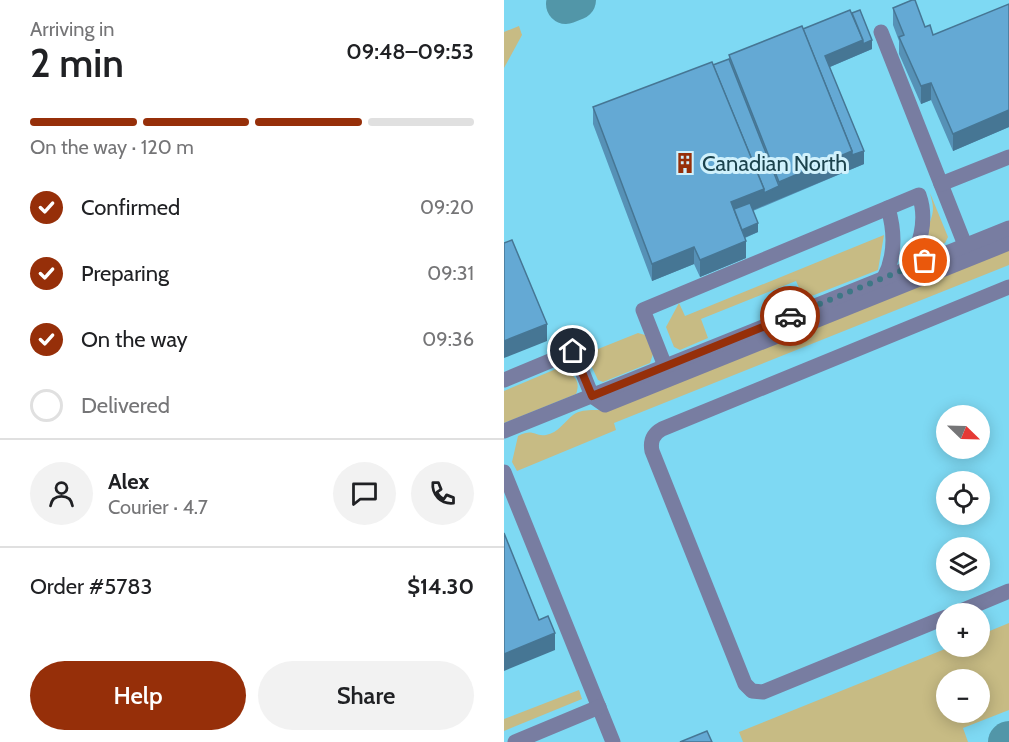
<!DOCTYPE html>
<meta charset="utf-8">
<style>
body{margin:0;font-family:Cabin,sans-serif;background:#f2f2f2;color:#202124;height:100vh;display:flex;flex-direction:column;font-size:22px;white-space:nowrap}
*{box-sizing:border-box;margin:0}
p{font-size:20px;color:#757577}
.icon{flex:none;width:33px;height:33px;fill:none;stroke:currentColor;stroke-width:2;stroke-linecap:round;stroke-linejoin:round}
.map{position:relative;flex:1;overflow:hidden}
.side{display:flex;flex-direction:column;background:#fff;width:504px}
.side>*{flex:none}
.needle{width:39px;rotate:113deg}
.buttons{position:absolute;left:432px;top:405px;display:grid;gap:12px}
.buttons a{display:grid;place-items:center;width:54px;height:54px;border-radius:50%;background:#fff;box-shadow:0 3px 15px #0003;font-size:30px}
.pin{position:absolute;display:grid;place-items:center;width:51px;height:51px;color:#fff;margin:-26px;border:3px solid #fff;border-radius:50%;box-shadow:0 2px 6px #0007}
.courier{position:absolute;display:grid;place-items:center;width:60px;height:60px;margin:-30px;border:4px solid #962f09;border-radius:50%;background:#fff;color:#222;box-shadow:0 2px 8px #0007}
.head em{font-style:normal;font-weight:600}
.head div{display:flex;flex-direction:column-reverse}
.head{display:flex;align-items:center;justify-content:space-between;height:102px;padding:0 30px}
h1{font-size:39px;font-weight:600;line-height:45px}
.bar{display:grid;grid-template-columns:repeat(4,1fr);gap:9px 6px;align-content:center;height:72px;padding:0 30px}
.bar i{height:8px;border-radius:4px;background:#e0e0e0}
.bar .selected{background:#962f09}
.bar p{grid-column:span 4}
.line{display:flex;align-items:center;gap:15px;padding:0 30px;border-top:2px solid #e0e0e0}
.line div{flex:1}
.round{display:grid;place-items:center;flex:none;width:63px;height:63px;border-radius:32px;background:#f2f2f2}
ol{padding:0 30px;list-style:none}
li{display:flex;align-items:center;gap:18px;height:66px}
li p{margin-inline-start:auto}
li .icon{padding:6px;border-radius:50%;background:#962f09;color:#fff;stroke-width:4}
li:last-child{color:#757577}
li i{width:33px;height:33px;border:3px solid #e0e0e0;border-radius:50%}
.button{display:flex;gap:12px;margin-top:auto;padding:12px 30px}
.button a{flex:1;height:69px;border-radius:36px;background:#962f09;color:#fff;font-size:24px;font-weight:600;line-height:69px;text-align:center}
.button a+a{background:#f2f2f2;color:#202124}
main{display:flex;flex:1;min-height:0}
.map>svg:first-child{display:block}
.green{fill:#c7bb84;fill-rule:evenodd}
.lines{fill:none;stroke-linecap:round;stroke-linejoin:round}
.taxiway{stroke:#5296a8;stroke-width:40}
.minor{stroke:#787da1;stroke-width:15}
.wall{fill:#5691b6}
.shaded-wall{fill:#467694}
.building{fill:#64a9d4;stroke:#467694;stroke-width:1.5}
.done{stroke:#3e7786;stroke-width:6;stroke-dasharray:0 10.8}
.route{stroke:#962f09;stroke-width:8}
.labels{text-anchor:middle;stroke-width:6;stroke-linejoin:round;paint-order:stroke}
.poi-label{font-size:22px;fill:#1b424c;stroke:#d0f1fc;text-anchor:start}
</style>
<main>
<section class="side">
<div class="head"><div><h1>2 min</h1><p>Arriving in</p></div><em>09:48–09:53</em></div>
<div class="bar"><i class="selected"></i><i class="selected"></i><i class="selected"></i><i></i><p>On the way · 120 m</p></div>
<ol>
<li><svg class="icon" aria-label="check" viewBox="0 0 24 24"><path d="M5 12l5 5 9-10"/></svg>Confirmed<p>09:20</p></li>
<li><svg class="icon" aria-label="check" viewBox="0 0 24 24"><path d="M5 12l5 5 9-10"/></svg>Preparing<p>09:31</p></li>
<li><svg class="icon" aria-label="check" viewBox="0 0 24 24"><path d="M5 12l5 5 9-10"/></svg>On the way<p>09:36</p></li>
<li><i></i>Delivered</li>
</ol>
<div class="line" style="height:108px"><a class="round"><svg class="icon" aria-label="person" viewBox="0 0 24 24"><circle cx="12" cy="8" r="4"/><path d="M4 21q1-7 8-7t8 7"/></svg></a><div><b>Alex</b><p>Courier · 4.7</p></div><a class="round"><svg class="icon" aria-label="chat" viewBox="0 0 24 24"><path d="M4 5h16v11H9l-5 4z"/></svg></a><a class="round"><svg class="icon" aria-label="phone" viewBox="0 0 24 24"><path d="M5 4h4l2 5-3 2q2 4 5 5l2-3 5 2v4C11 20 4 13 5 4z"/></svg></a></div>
<div class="line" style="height:78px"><div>Order #5783</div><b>$14.30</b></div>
<div class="button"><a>Help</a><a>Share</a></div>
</section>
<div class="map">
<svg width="505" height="742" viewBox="0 0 505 742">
<rect width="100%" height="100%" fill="#7ed9f3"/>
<g class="green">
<polygon points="15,26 18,35 0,68 0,32"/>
<path d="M426,193L444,237L441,243L433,246L428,244C419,228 428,224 429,209C429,203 427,198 426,193Z"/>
<polygon points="380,235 374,270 300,299 292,281 197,319 204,338 176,350 170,347 162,327 175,303 181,316"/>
<path d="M505,249V265L110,423L112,430L13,471L8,462L14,436C30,428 30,437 42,435C54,433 61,421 69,415C77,409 88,410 98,410Z"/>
<polygon points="134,333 141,335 149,354 146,363 99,382 94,380 85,361 89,351"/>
<path d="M52,369C67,372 78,378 72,394L0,423V391Z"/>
<path d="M505,623V710L459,728L464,742H239L235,732L446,647L476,646V635ZM442,680H476V712H442Z"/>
<polygon points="75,690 78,699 0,731 0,719"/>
</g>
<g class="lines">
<g class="taxiway">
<polyline points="62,4 72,0"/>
<polyline points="504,742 505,741"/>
</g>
<g class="minor">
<polyline points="377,32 461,245"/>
<polyline points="437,184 505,157"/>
<path d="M380,278C392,255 391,232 384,208"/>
<path d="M161,366L139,310L415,195C424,220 416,249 401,269"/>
<polyline points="0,380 70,351 88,396 101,405 505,243"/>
<polyline points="0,431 505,228"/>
<polyline points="0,472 109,742"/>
<polyline points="450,614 505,591"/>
<path d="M442,617L259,692L248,691L241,684L148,451C146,441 149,434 158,429L505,287"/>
<polyline points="11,742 95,707"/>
</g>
</g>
<g class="wall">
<polygon points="505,4 505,127 449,151 427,100 417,104 395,54 395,41 389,25 389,8 421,27 429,35"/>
<polygon points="299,29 368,49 326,67 360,164 249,211 254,232 241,238 242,258 196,277 190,264 148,281 89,124 89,107 209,65 225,59 225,55"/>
</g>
<g class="shaded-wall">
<polygon points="359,40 368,40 368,49 321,69 321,56"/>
<polygon points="427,83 427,100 417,104 417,86"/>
<polygon points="505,110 505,127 449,151 449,134"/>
<polygon points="348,151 360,151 360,164 230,218 227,202 260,189 275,186 275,182"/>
<polygon points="254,223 254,232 235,240 235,231"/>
<polygon points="242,241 242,258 196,277 196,260"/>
<polygon points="190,247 190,264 148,281 148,264"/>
<polygon points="43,324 43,341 0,358 0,341"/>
<polygon points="51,633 51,650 0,671 0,654"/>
</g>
<g class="building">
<polygon points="408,0 411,0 421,27 426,25 429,35 505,4 505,110 449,134 427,83 417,86 395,37 400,35 389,8"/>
<polygon points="346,10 359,40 321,56 360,151 348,155 348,151 299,29"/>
<polygon points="356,10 368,40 359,44 359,40 348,13"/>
<polygon points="298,26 348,151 275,182 225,55"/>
<polygon points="225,59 275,186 260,193 260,189 209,65"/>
<polygon points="208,62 260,189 227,202 242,241 196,260 190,247 148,264 89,107"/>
<polygon points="246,203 254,223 238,230 230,209"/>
<polygon points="8,240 43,324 0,341 0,243"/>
<polygon points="0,533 35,620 44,616 51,633 0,654"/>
<polygon points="203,731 208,742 176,742"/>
</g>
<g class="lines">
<polyline class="done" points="286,316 421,261"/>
<polyline class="route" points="69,351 88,396 286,316"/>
</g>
<defs>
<symbol id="building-bare" viewBox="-9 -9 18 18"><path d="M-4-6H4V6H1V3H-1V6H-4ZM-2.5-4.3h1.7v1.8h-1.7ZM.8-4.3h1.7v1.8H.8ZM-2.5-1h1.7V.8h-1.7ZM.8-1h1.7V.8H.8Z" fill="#962f09" stroke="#d0f1fc" stroke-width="2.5" paint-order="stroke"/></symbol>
</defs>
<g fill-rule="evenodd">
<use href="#building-bare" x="166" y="148" width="30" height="30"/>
</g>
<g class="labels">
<g class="poi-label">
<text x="198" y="171">Canadian North</text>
</g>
</g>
</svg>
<div class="buttons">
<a><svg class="needle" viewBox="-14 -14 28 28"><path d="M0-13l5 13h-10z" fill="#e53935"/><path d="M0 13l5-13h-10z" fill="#757577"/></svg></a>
<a><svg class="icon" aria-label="locate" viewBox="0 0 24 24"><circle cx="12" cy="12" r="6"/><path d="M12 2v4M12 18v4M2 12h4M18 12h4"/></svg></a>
<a><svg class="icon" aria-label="layers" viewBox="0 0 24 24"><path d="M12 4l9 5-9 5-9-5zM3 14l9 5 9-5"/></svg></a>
<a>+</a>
<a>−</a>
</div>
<div class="pin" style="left:421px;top:261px;background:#ea580c"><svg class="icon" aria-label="bag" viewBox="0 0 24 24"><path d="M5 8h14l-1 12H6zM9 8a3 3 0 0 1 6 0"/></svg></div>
<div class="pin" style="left:69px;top:351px;background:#1f2937"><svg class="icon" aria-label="home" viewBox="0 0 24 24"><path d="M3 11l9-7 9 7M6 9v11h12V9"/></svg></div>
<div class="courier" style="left:286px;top:316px"><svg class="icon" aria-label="car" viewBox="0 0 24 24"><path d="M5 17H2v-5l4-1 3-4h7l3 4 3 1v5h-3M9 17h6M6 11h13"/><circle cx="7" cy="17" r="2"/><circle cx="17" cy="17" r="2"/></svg></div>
</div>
</main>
